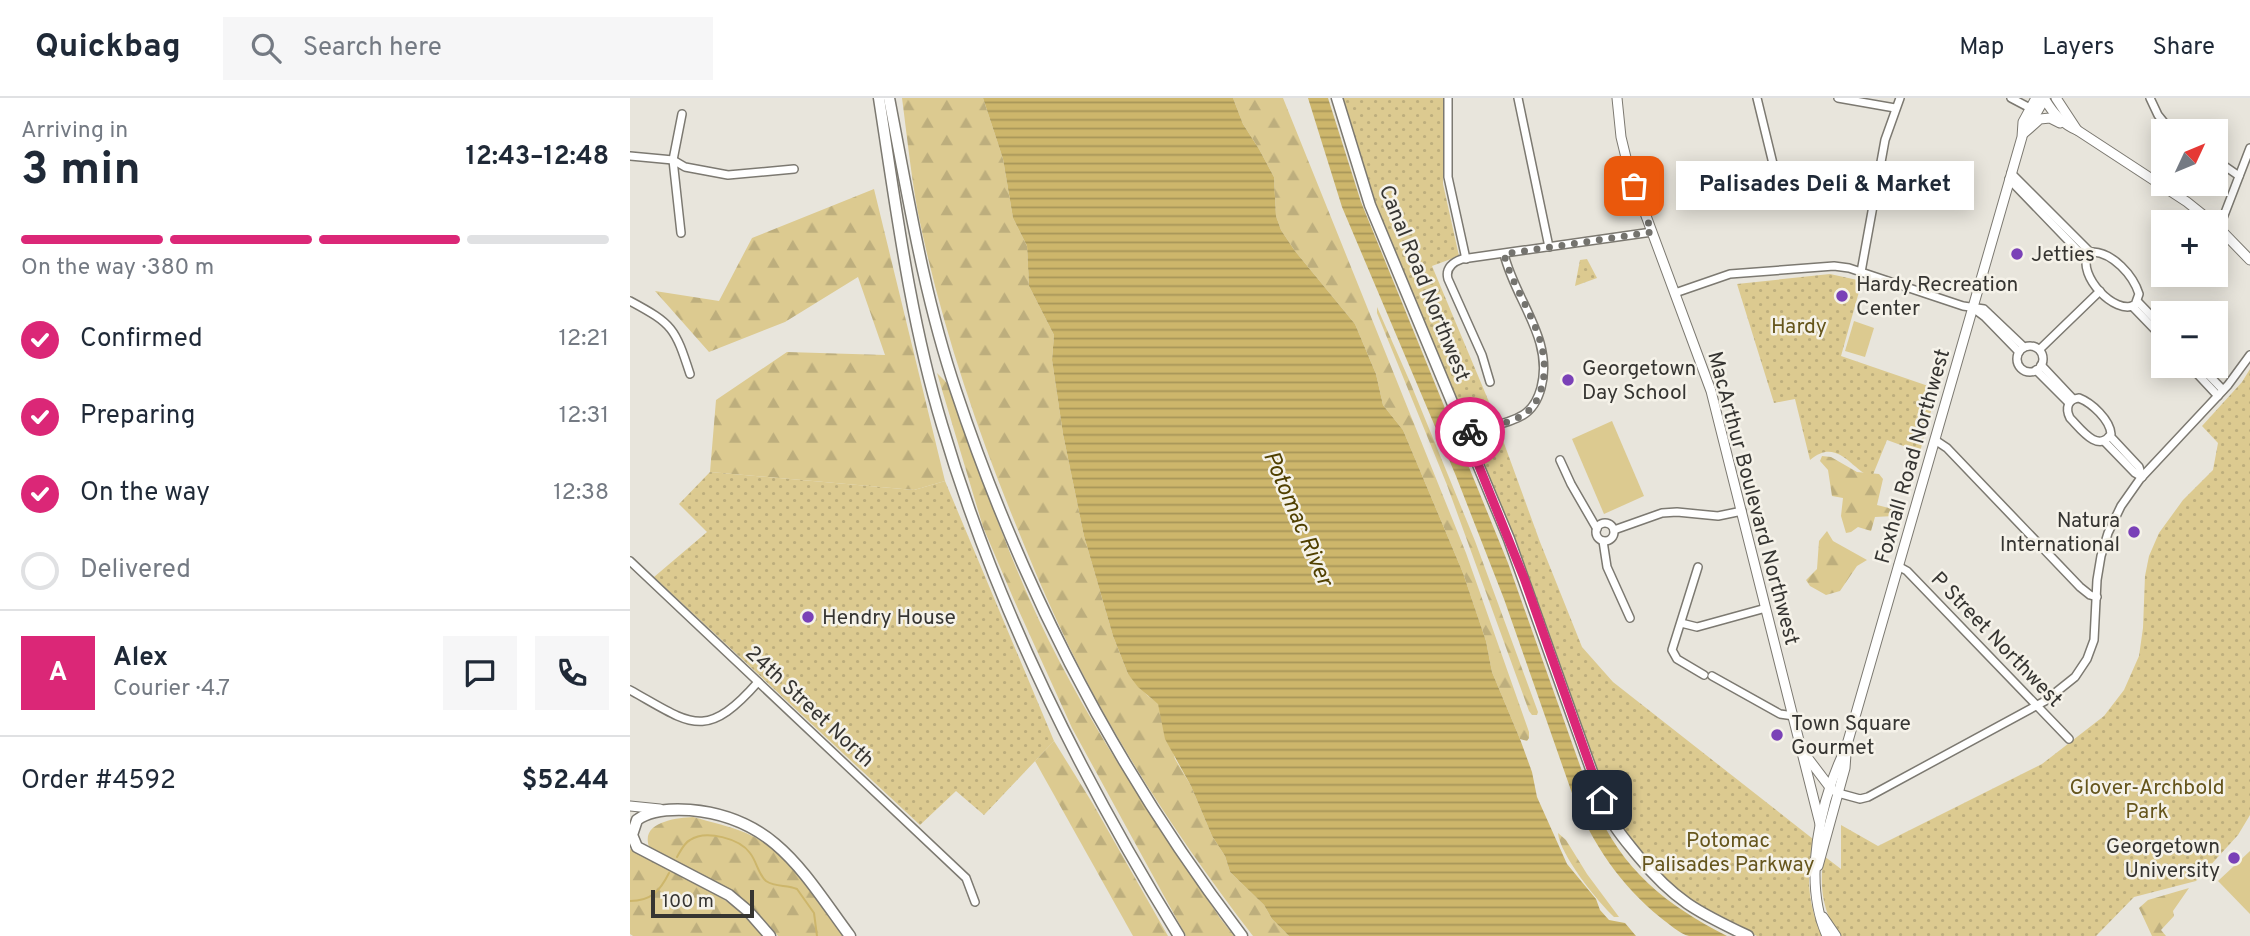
<!DOCTYPE html>
<meta charset="utf-8">
<style>
body{margin:0;font-family:Overpass,sans-serif;background:#f6f6f7;color:#1f2937;height:100vh;display:flex;flex-direction:column;font-size:26px;white-space:nowrap}
*{box-sizing:border-box;margin:0}
p{font-size:23px;color:#747a83}
.icon{flex:none;width:38px;height:38px;fill:none;stroke:currentColor;stroke-width:2;stroke-linecap:round;stroke-linejoin:round}
.map{position:relative;flex:1;overflow:hidden}
.panel{display:flex;flex-direction:column;background:#fff;width:630px}
.panel>*{flex:none}
.needle{width:46px;rotate:46deg}
.fabs{position:absolute;left:1521px;top:21px;display:grid;gap:14px}
.fabs a{display:grid;place-items:center;width:77px;height:77px;border-radius:0px;background:#fff;box-shadow:0 4px 18px #0003;font-size:35px}
.scale{position:absolute;left:21px;bottom:18px;width:103px;box-sizing:border-box;padding-left:7px;border:4px solid #363532;border-top:0;font-size:19px;line-height:24px;white-space:nowrap;color:#363532;-webkit-text-stroke:5px #f5f2e9;paint-order:stroke}
.pin{position:absolute;display:grid;place-items:center;width:60px;height:60px;color:#fff;margin:-30px;border-radius:14px;box-shadow:0 4px 10px #0006}
.courier{position:absolute;display:grid;place-items:center;width:70px;height:70px;margin:-35px;border:5px solid #db2777;border-radius:50%;background:#fff;color:#222;box-shadow:0 2px 9px #0007}
.bubble{position:absolute;height:49px;border-radius:0px;background:#fff;box-shadow:0 4px 18px #0003;font-size:23px;font-weight:700;line-height:49px;text-align:center}
.headline em{font-style:normal;font-weight:700}
.headline div{display:flex;flex-direction:column-reverse}
.headline{display:flex;align-items:center;justify-content:space-between;height:119px;padding:0 21px}
h1{font-size:46px;font-weight:700;line-height:52px}
.bar{display:grid;grid-template-columns:repeat(4,1fr);gap:10px 7px;align-content:center;height:84px;padding:0 21px}
.bar i{height:9px;border-radius:5px;background:#e0e1e3}
.bar .on{background:#db2777}
.bar p{grid-column:span 4}
.line{display:flex;align-items:center;gap:18px;padding:0 21px;border-top:2px solid #e0e1e3}
.line div{flex:1}
.round{display:grid;place-items:center;flex:none;width:74px;height:74px;border-radius:0px;background:#f6f6f7}
ol{padding:0 21px;list-style:none}
li{display:flex;align-items:center;gap:21px;height:77px}
li p{margin-inline-start:auto}
li .icon{padding:7px;border-radius:50%;background:#db2777;color:#fff;stroke-width:4}
li:last-child{color:#747a83}
li i{width:38px;height:38px;border:4px solid #e0e1e3;border-radius:50%}
header{display:flex;align-items:center;gap:42px;box-sizing:border-box;height:98px;padding:0 35px;background:#fff;border-bottom:2px solid #e0e1e3}
header strong{font-size:33px}
nav{display:flex;gap:38px;margin-inline-start:auto;font-size:24px}
.search{width:490px;height:63px;background:#f6f6f7;display:flex;align-items:center;gap:18px;box-sizing:border-box;padding:0 24px;border-radius:0px;color:#747a83;font-size:26px}
main{display:flex;flex:1;min-height:0}
.map>svg:first-child{display:block}
.grass{fill:#dcca90}
.forest{fill:url(#forest-firs)}
.park{fill:url(#park-dots)}
.water{fill:url(#water-rules)}
.lines{fill:none;stroke-linecap:round;stroke-linejoin:round}
.stream{stroke:#cdb66b;stroke-width:2}
.minor-casing{stroke:#7c7971;stroke-width:10}
.major-casing{stroke:#7c7971;stroke-width:11}
.highway-casing{stroke:#7c7971;stroke-width:13}
.minor{stroke:#fff;stroke-width:7}
.major{stroke:#fff;stroke-width:9}
.highway{stroke:#fff;stroke-width:10}
.done{stroke:#74736e;stroke-width:7;stroke-dasharray:0 12.6}
.route{stroke:#db2777;stroke-width:9}
.poi-dot{fill:#7a41b7;stroke:#f5f2e9;stroke-width:2.5}
.labels{text-anchor:middle;stroke-width:5;stroke-linejoin:round;paint-order:stroke}
.poi-label{font-size:21px;fill:#363532;stroke:#f5f2e9;text-anchor:start}
.street-label{font-size:21px;fill:#363532;stroke:#f5f2e9}
.park-label{font-size:21px;fill:#65551c;stroke:#f5f2e9}
.water-label{font-size:23px;font-style:italic;fill:#504000;stroke:#f5f2e9}
</style>
<header>
<strong>Quickbag</strong>
<div class="search"><svg class="icon" aria-label="search" viewBox="0 0 24 24"><circle cx="10" cy="10" r="6"/><path d="M15 15l6 6"/></svg>Search here</div>
<nav><a>Map</a><a>Layers</a><a>Share</a></nav>
</header>
<main>
<section class="panel">
<div class="headline"><div><h1>3 min</h1><p>Arriving in</p></div><em>12:43–12:48</em></div>
<div class="bar"><i class="on"></i><i class="on"></i><i class="on"></i><i></i><p>On the way · 380 m</p></div>
<ol>
<li><svg class="icon" aria-label="check" viewBox="0 0 24 24"><path d="M5 12l5 5 9-10"/></svg>Confirmed<p>12:21</p></li>
<li><svg class="icon" aria-label="check" viewBox="0 0 24 24"><path d="M5 12l5 5 9-10"/></svg>Preparing<p>12:31</p></li>
<li><svg class="icon" aria-label="check" viewBox="0 0 24 24"><path d="M5 12l5 5 9-10"/></svg>On the way<p>12:38</p></li>
<li><i></i>Delivered</li>
</ol>
<div class="line" style="height:126px"><b class="round" style="background:#db2777;color:#fff">A</b><div><b>Alex</b><p>Courier · 4.7</p></div><a class="round"><svg class="icon" aria-label="chat" viewBox="0 0 24 24"><path d="M4 5h16v11H9l-5 4z"/></svg></a><a class="round"><svg class="icon" aria-label="phone" viewBox="0 0 24 24"><path d="M5 4h4l2 5-3 2q2 4 5 5l2-3 5 2v4C11 20 4 13 5 4z"/></svg></a></div>
<div class="line" style="height:91px"><div>Order #4592</div><b>$52.44</b></div>
</section>
<div class="map">
<svg width="1620" height="838" viewBox="0 0 1620 838">
<defs>
<pattern id="forest-firs" width="22" height="20" patternUnits="userSpaceOnUse" patternTransform="scale(1.75)"><rect width="22" height="20" fill="#dcca90"/><path d="M5 1l3.5 6h-7zM16 11l3.5 6h-7z" fill="#bdae7d"/></pattern>
<pattern id="park-dots" width="8" height="8" patternUnits="userSpaceOnUse" patternTransform="scale(1.75)"><rect width="8" height="8" fill="#dcca90"/><path d="M2 2h.1M6 6h.1" fill="none" stroke="#bdae7d" stroke-width="1.8" stroke-linecap="round"/></pattern>
<pattern id="water-rules" width="6" height="5" patternUnits="userSpaceOnUse" patternTransform="scale(1.75)"><rect width="6" height="5" fill="#cdb66b"/><path d="M0 2.5h6" fill="none" stroke="#a79559"/></pattern>
</defs>
<rect width="100%" height="100%" fill="#e8e5dc"/>
<g class="grass">
<polygon points="1224,223 1244,230 1235,259 1215,253"/>
<polygon points="982,323 1014,398 974,416 942,341"/>
<polygon points="1620,753 1620,816 1588,783"/>
</g>
<g class="forest">
<path d="M272,0H353L373,61L383,120L397,148L399,188L424,237L422,262L433,336L454,438L483,538L498,576L518,598L528,605L545,661L561,688L582,738L595,758L600,774L634,807L642,821L659,838H623C569,768 519,695 476,619C441,557 412,492 386,427C345,327 310,222 288,115C281,77 277,38 272,0Z"/>
<polygon points="603,0 653,0 836,455 899,634 899,640 897,643 890,641 862,574 856,543 833,475 773,332 753,307 746,276 725,226 665,153 651,132 646,118 644,79 629,51 613,26"/>
<polygon points="244,91 315,383 284,392 80,374 86,302 157,254 255,257 228,179 155,224 79,254 25,193 89,203 122,140"/>
<polygon points="747,209 780,284 845,443 908,614 907,617 902,617 899,613 817,387 747,215"/>
<path d="M307,275L317,285C344,357 368,430 399,500C449,614 521,717 590,820L604,838H556L442,630L384,502L353,429Z"/>
<polygon points="1192,358 1201,359 1227,374 1249,376 1253,381 1247,407 1263,411 1264,418 1245,419 1241,433 1228,429 1221,434 1216,435 1211,418 1213,400 1202,398 1198,372 1190,363"/>
<polygon points="1197,433 1203,443 1237,462 1227,468 1210,493 1196,497 1180,488 1176,482 1187,471 1189,443"/>
<polygon points="424,643 463,706 538,838 503,838 405,663"/>
<path d="M63,719C81,724 99,728 116,735C160,754 186,801 214,838H148C110,790 74,777 20,751C8,724 46,720 63,719Z"/>
<path d="M928,735L936,742L957,776L989,819H984C968,804 930,757 928,735Z"/>
<path d="M0,751C49,777 99,795 135,838H3L0,836Z"/>
<polygon points="1559,790 1543,813 1544,818 1531,832 1536,838 1522,838 1509,810 1518,802"/>
</g>
<g class="park">
<path d="M712,0H813V86L829,158L802,168L859,304L910,444L952,549L983,584L1183,741C1177,778 1176,804 1193,838H1127L1077,815L1028,777L983,718L746,112Z"/>
<polygon points="957,161 967,180 945,188 950,162"/>
<path d="M1200,176L1232,183L1211,258L1307,291L1290,354L1257,342L1242,379C1222,373 1208,338 1180,362L1165,301L1144,305L1107,186Z"/>
<path d="M1620,271V717L1608,737L1566,783L1504,799L1466,838H1210C1192,814 1189,787 1194,758L1211,771V727L1248,748L1412,666L1474,618L1494,592L1509,558L1513,530L1515,478L1519,458L1529,435L1553,402L1583,372L1588,345L1572,328L1612,284Z"/>
<polygon points="80,374 284,392 315,383 424,643 354,717 326,693 290,727 24,479 77,434 49,406"/>
</g>
<g class="water">
<polygon points="353,0 603,0 613,26 629,51 644,79 646,118 651,132 665,153 725,226 746,276 753,307 773,332 833,475 856,543 862,574 890,641 902,674 907,699 937,766 966,801 970,812 979,822 995,825 1006,838 659,838 642,821 634,807 600,774 595,758 582,738 561,688 535,641 528,606 508,589 498,576 483,538 454,438 433,336 422,262 424,237 399,188 397,148 383,120 373,61"/>
<path d="M678,0H698L731,104L878,465L964,707C993,773 1035,806 1097,838C1085,838 1070,838 1059,838C1050,836 1039,826 1031,820C990,787 963,746 943,698L874,501L826,378L712,109Z"/>
</g>
<g class="lines">
<g class="stream">
<path d="M47,759C50,754 54,745 60,742C76,731 110,741 120,755C127,764 128,776 136,783C146,790 157,786 167,791L184,815L187,838"/>
<path d="M0,803C21,803 30,793 39,775"/>
</g>
<defs>
<g id="minor">
<polyline points="818,0 818,79 836,161"/>
<polyline points="888,0 919,149"/>
<polyline points="1127,0 1146,78"/>
<polyline points="1208,0 1265,10"/>
<polyline points="1381,0 1400,10"/>
<polyline points="1520,0 1528,17 1541,33"/>
<polyline points="0,58 43,62 55,69 98,77 164,71"/>
<polyline points="1586,62 1609,78"/>
<polyline points="1381,75 1461,155"/>
<polyline points="1379,81 1456,161"/>
<polyline points="1119,85 1150,77 1167,76 1245,89"/>
<polyline points="1587,128 1593,120 1620,50"/>
<polyline points="51,135 43,62 52,16"/>
<path d="M1463,154C1483,155 1503,177 1509,196L1505,207C1485,218 1447,177 1458,157Z"/>
<polyline points="1231,174 1255,42 1270,0"/>
<polyline points="1045,195 1100,176 1204,168 1219,170 1333,208 1354,211 1394,249"/>
<path d="M0,203C43,226 45,230 60,276"/>
<polyline points="1508,204 1533,230"/>
<polyline points="1502,208 1533,240"/>
<polyline points="1343,210 1355,219 1389,254"/>
<circle cx="1400" cy="261" r="13"/>
<polyline points="1410,251 1470,193"/>
<polyline points="1411,267 1443,301"/>
<polyline points="1560,268 1588,298"/>
<polyline points="1570,268 1593,292"/>
<polyline points="1406,272 1439,305"/>
<path d="M860,284L852,257L818,181C815,170 823,164 832,161L1022,134"/>
<path d="M1449,300C1462,305 1480,322 1481,336C1468,356 1450,330 1440,320C1435,310 1438,301 1449,300Z"/>
<path d="M836,336C854,329 877,327 893,317C903,311 908,301 911,290C924,241 885,202 874,156"/>
<polyline points="1480,338 1509,369 1512,379"/>
<polyline points="1305,342 1317,350 1450,489 1460,497 1467,499"/>
<polyline points="1474,343 1505,375 1512,379"/>
<polyline points="930,362 941,386 967,431"/>
<circle cx="975" cy="434" r="9"/>
<polyline points="984,432 1032,415 1047,414 1088,418 1112,413"/>
<polyline points="973,443 977,469 1000,520"/>
<polyline points="0,463 336,780 345,804"/>
<polyline points="1268,468 1277,473 1439,641"/>
<polyline points="1068,469 1042,552 1047,561 1074,577"/>
<polyline points="1051,525 1067,529 1136,510"/>
<polyline points="1082,578 1150,616 1164,618"/>
<path d="M0,592C61,626 75,644 128,584"/>
<polyline points="1208,695 1230,701 1238,699 1415,603 1445,579 1457,561 1464,542 1467,482 1471,458 1478,435 1491,408 1510,381 1598,287 1620,257"/>
</g>
<g id="major">
<polyline points="987,0 991,39 999,72 1081,293 1190,726"/>
<path d="M1414,0C1422,14 1432,26 1447,32L1557,104L1582,124"/>
<polyline points="1426,0 1447,32"/>
<polyline points="1400,26 1415,0"/>
<polyline points="1393,36 1410,21 1420,20 1430,25"/>
<polyline points="1586,127 1620,162"/>
<polyline points="1177,659 1202,692"/>
<polyline points="0,708 30,711"/>
<polyline points="1188,768 1215,670 1216,656"/>
<polyline points="1193,819 1206,838"/>
<path d="M1197,838C1172,783 1190,702 1216,650L1392,39L1393,24L1406,0"/>
</g>
<g id="highway">
<path d="M249,0C266,109 280,221 312,327C365,507 450,678 549,838"/>
<path d="M259,0C278,98 294,198 326,293C391,489 487,674 612,838"/>
<path d="M707,0L740,107L879,441L976,713C984,730 996,743 1008,758C1044,802 1067,814 1118,838"/>
<path d="M140,838L118,813L99,797L7,749L2,737L7,722C21,711 43,711 60,712C145,719 174,776 220,838"/>
</g>
</defs>
<use href="#minor" class="minor-casing"/>
<use href="#major" class="major-casing"/>
<use href="#highway" class="highway-casing"/>
<use href="#minor" class="minor"/>
<use href="#major" class="major"/>
<use href="#highway" class="highway"/>
</g>
<g class="lines">
<path class="done" d="M840,334C857,328 881,326 896,315C905,308 909,299 912,288C924,240 885,200 874,156L1022,134L1004,88"/>
<polyline class="route" points="840,334 836,336 894,480 972,702"/>
</g>
<g class="poi-dot">
<circle cx="1387" cy="156" r="7"/>
<circle cx="1212" cy="198" r="7"/>
<circle cx="938" cy="282" r="7"/>
<circle cx="1504" cy="434" r="7"/>
<circle cx="178" cy="519" r="7"/>
<circle cx="1147" cy="637" r="7"/>
<circle cx="1604" cy="760" r="7"/>
</g>
<g class="labels">
<g class="poi-label">
<text x="1401" y="163">Jetties</text>
<text x="1226" y="193">Hardy Recreation<tspan x="1226" dy="24">Center</tspan></text>
<text x="952" y="277">Georgetown<tspan x="952" dy="24">Day School</tspan></text>
<text x="1490" y="429" text-anchor="end">Natura<tspan x="1490" dy="24">International</tspan></text>
<text x="192" y="526">Hendry House</text>
<text x="1161" y="632">Town Square<tspan x="1161" dy="24">Gourmet</tspan></text>
<text x="1590" y="755" text-anchor="end">Georgetown<tspan x="1590" dy="24">University</tspan></text>
</g>
<g class="street-label">
<text transform="translate(795 185) rotate(68)" y="7">Canal Road Northwest</text>
<text transform="translate(1282 358) rotate(-74)" y="7">Foxhall Road Northwest</text>
<text transform="translate(1124 400) rotate(75)" y="7">MacArthur Boulevard Northwest</text>
<text transform="translate(1367 541) rotate(46)" y="7">P Street Northwest</text>
<text transform="translate(180 608) rotate(43)" y="7">24th Street North</text>
</g>
<g class="park-label">
<text x="1169" y="235">Hardy</text>
<text x="1517" y="696">Glover-Archbold<tspan x="1517" dy="24">Park</tspan></text>
<text x="1098" y="749">Potomac<tspan x="1098" dy="24">Palisades Parkway</tspan></text>
</g>
<g class="water-label">
<text transform="translate(669 420) rotate(67)" y="8">Potomac River</text>
</g>
</g>
</svg>
<div class="fabs">
<a><svg class="needle" viewBox="-14 -14 28 28"><path d="M0-13l5 13h-10z" fill="#e53935"/><path d="M0 13l5-13h-10z" fill="#747a83"/></svg></a>
<a>+</a>
<a>−</a>
</div>
<div class="scale">100 m</div>
<div class="pin" style="left:1004px;top:88px;background:#ea580c"><svg class="icon" aria-label="bag" viewBox="0 0 24 24"><path d="M5 8h14l-1 12H6zM9 8a3 3 0 0 1 6 0"/></svg></div>
<div class="pin" style="left:972px;top:702px;background:#1f2937"><svg class="icon" aria-label="home" viewBox="0 0 24 24"><path d="M3 11l9-7 9 7M6 9v11h12V9"/></svg></div>
<div class="courier" style="left:840px;top:334px"><svg class="icon" aria-label="bike" viewBox="0 0 24 24"><circle cx="6" cy="16" r="4"/><circle cx="18" cy="16" r="4"/><path d="M6 16l4-8h5l3 8M10 8l3 8H6M13 5h3"/></svg></div>
<div class="bubble" style="left:1046px;top:63px;width:298px">Palisades Deli &amp; Market</div>
</div>
</main>
